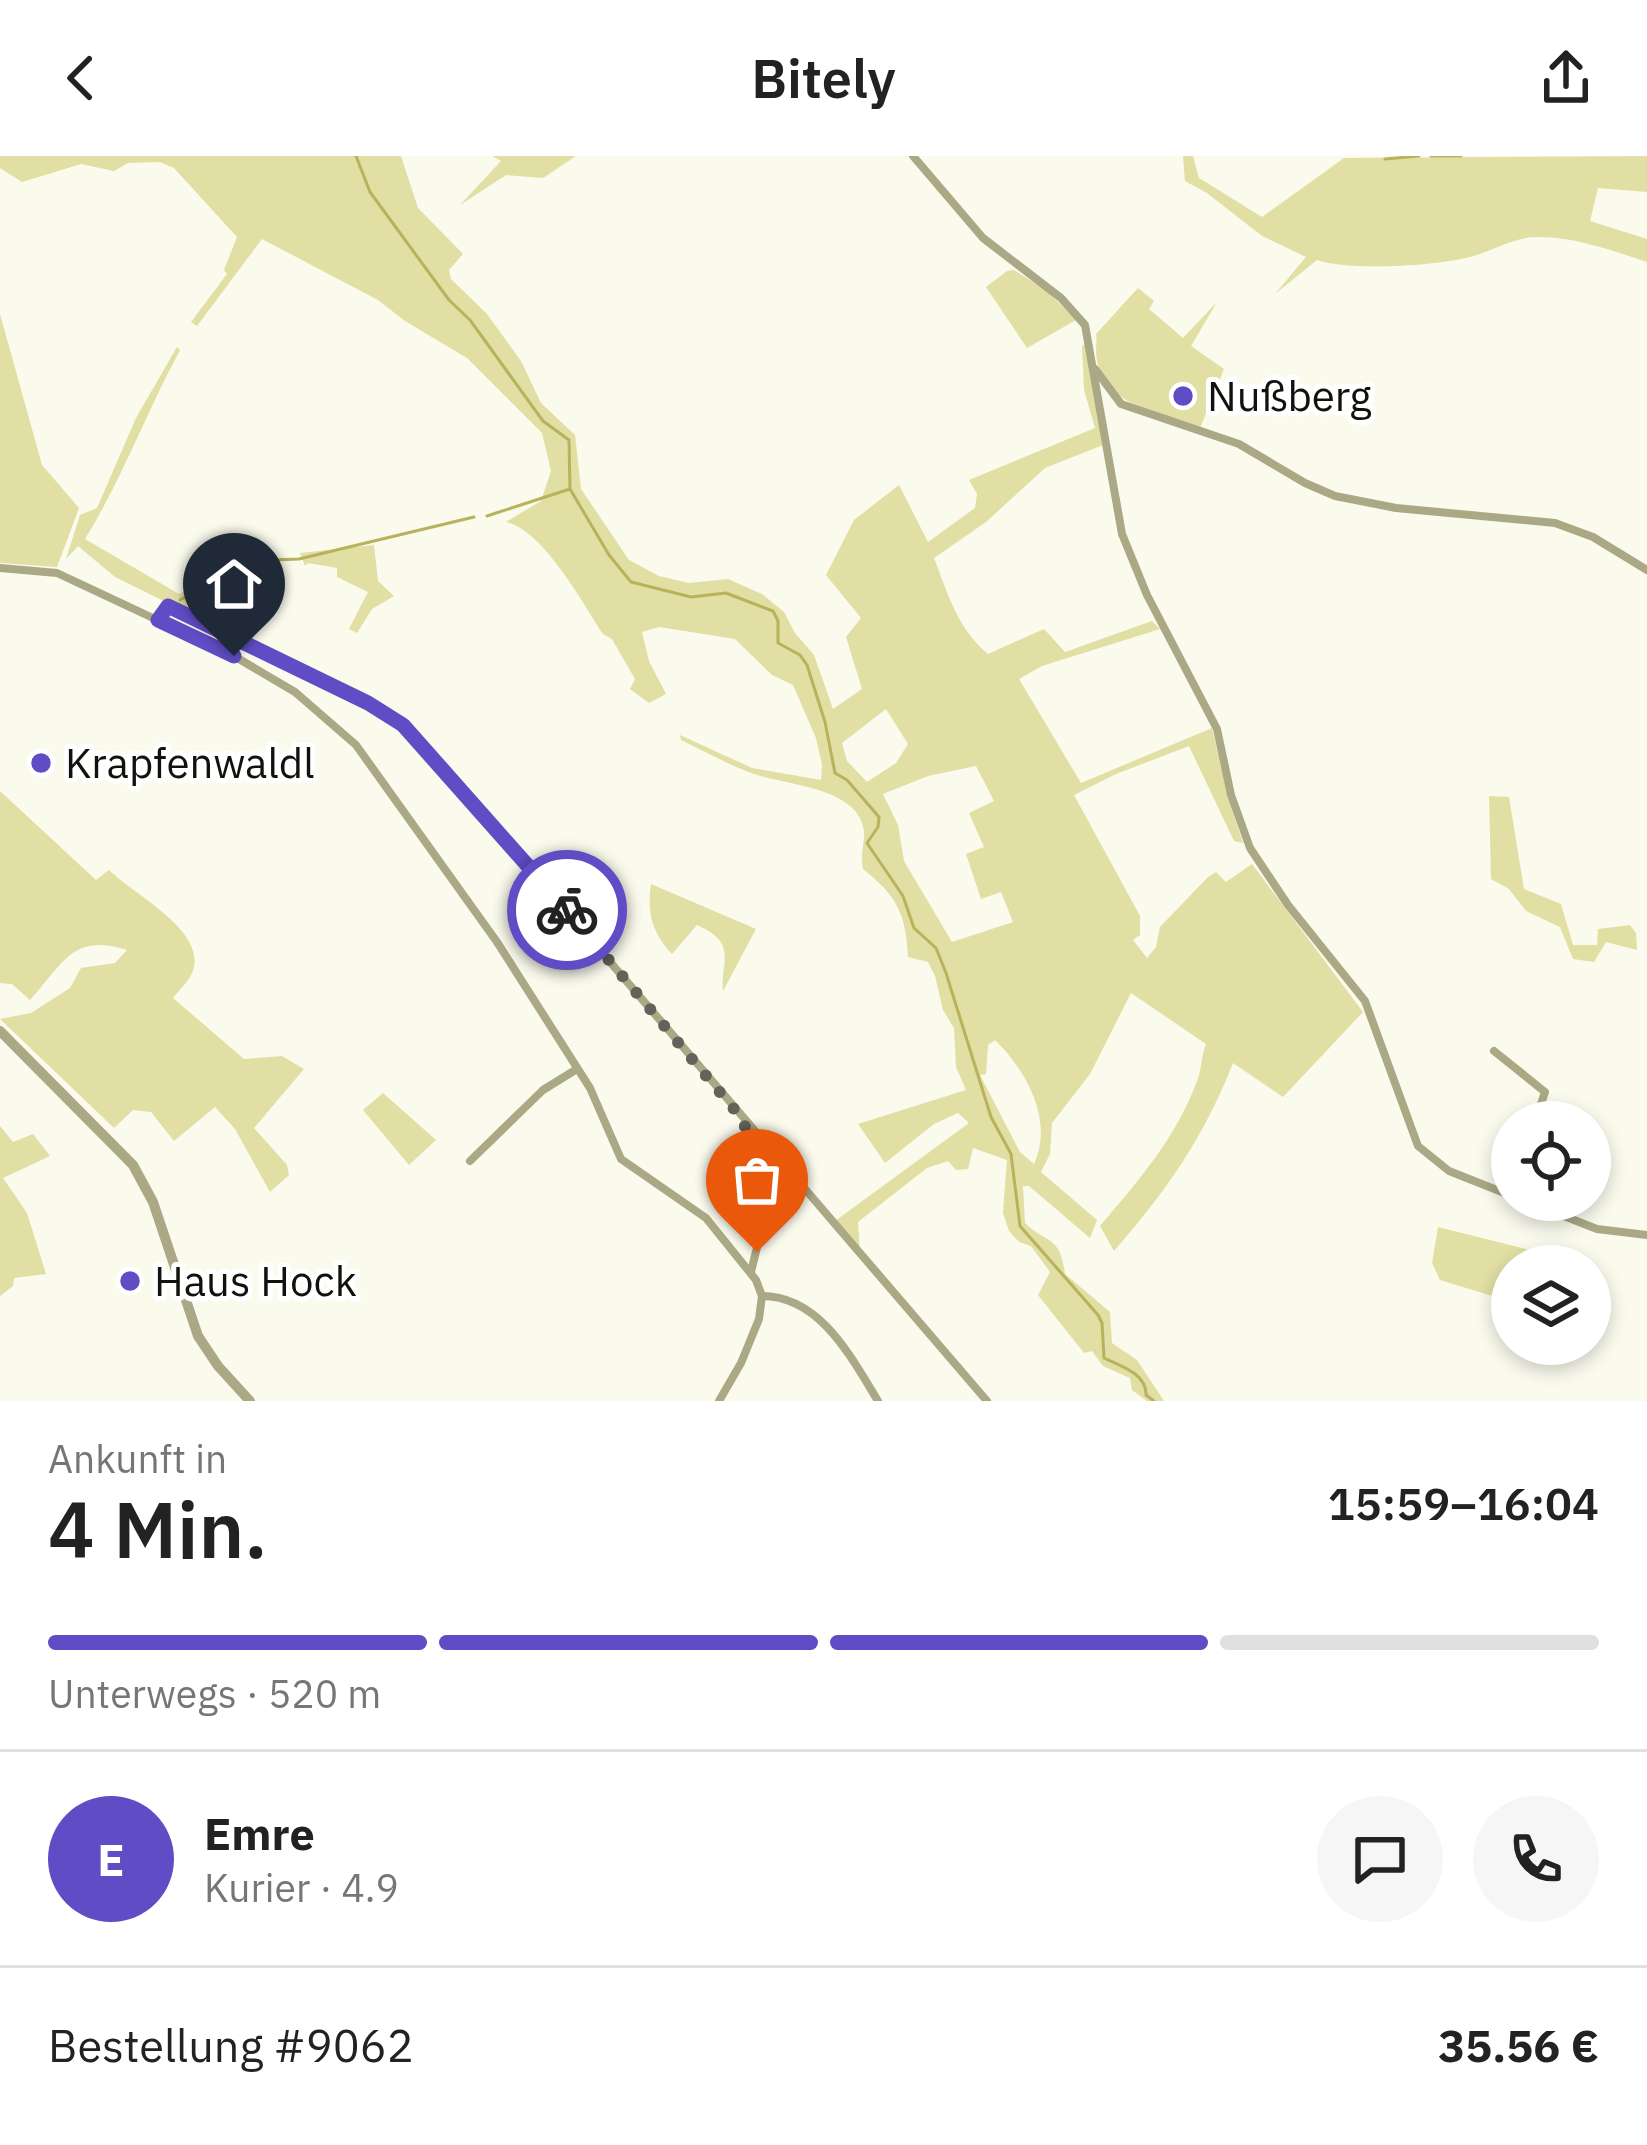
<!DOCTYPE html>
<html lang="de">
<meta charset="utf-8">
<style>
body{margin:0;font-family:"IBM Plex Sans",sans-serif;background:#f6f6f6;color:#222;height:100vh;display:flex;flex-direction:column;font-size:45px;white-space:nowrap}
*{box-sizing:border-box;margin:0}
p{font-size:39px;color:#767676}
.icon{flex:none;width:66px;height:66px;fill:none;stroke:currentColor;stroke-width:2;stroke-linecap:round;stroke-linejoin:round}
.map{position:relative;height:1245px;overflow:hidden}
.side{display:flex;flex-direction:column;background:#fff;flex:1}
.side>*{flex:none}
.fabs{position:absolute;left:1491px;top:945px;display:grid;gap:24px}
.fabs a{display:grid;place-items:center;width:120px;height:120px;border-radius:50%;background:#fff;box-shadow:0 6px 18px #0003;font-size:60px}
.pin{position:absolute;display:grid;place-items:center;width:102px;height:102px;color:#fff;margin:-123px -51px;border-radius:50% 50% 50% 0;rotate:-45deg;box-shadow:0 0 12px #0007}
.pin .icon{rotate:45deg}
.courier{position:absolute;display:grid;place-items:center;width:120px;height:120px;margin:-60px;border:9px solid #604cc5;border-radius:50%;background:#fff;color:#222;box-shadow:0 3px 15px #0007}
.headline em{font-style:normal;font-weight:600}
.headline div{display:flex;flex-direction:column-reverse}
.headline{display:flex;align-items:center;justify-content:space-between;height:204px;padding:0 48px}
h1{font-size:78px;font-weight:600;line-height:90px}
.bar{display:grid;grid-template-columns:repeat(4,1fr);gap:18px 12px;align-content:center;height:144px;padding:0 48px}
.bar i{height:15px;border-radius:9px;background:#e0e0e0}
.bar .selected{background:#604cc5}
.bar p{grid-column:span 4}
.line{display:flex;align-items:center;gap:30px;padding:0 48px;border-top:3px solid #e0e0e0}
.line div{flex:1}
.round{display:grid;place-items:center;flex:none;width:126px;height:126px;border-radius:63px;background:#f6f6f6}
header{display:flex;justify-content:space-between;align-items:center;height:156px;padding:0 48px;background:#fff;font-size:54px;font-weight:600}
.map>svg:first-child{display:block}
.green{fill:#e1dfa4;fill-rule:evenodd}
.lines{fill:none;stroke-linecap:round;stroke-linejoin:round}
.stream{stroke:#b7b25b;stroke-width:3}
.minor{stroke:#aaa885;stroke-width:8}
.tertiary{stroke:#aaa885;stroke-width:10}
.done{stroke:#63635b;stroke-width:12;stroke-dasharray:0 21.6}
.route{stroke:#604cc5;stroke-width:15}
.poi-dot{fill:#604cc5;stroke:#fff;stroke-width:4.5}
.labels{text-anchor:middle;stroke-width:10;stroke-linejoin:round;paint-order:stroke}
.poi-label{font-size:42px;fill:#12110d;stroke:#fff;text-anchor:start}
</style>
<header><svg class="icon" aria-label="back" viewBox="0 0 24 24"><path d="M15 5l-7 7 7 7"/></svg>Bitely<svg class="icon" aria-label="share" viewBox="0 0 24 24"><path d="M12 15V3M7 8l5-5 5 5M5 13v7h14v-7"/></svg></header>
<div class="map">
<svg width="1647" height="1245" viewBox="0 0 1647 1245">
<rect width="100%" height="100%" fill="#fafaed"/>
<g class="green">
<path d="M0,0H401L418,52L463,98L449,114L451,123L487,158L521,205L541,247L575,279L581,333L629,404L659,420L689,427L728,423L762,438L784,456L795,477L814,499L833,553L862,533L846,481L861,462L826,419L854,364L899,329L928,386L975,352L977,338L969,324L1095,272L1084,234L1082,190L1087,187L1103,289L1045,312L986,366L934,402C948,438 957,472 988,498L1044,473L1065,496L1152,465L1160,473L1042,510L1019,523L1081,627L1212,572L1228,642L1243,687L1234,685L1189,590L1116,618L1074,639L1140,760V779L1133,784L1147,802L1156,791L1160,771L1208,721L1216,716L1226,726L1252,708L1363,856L1283,941L1233,907C1203,983 1167,1034 1114,1095L1100,1070C1139,1024 1176,982 1197,925C1202,913 1201,900 1206,888L1131,837L1090,918L1052,967L1050,998L1041,1016L1097,1064L1090,1082L1029,1030H1023L1025,1067C1048,1089 1060,1079 1065,1118L1110,1156L1112,1187L1137,1204L1164,1245H1147L1132,1234L1130,1222L1103,1210L1092,1195L1084,1197L1038,1139L1050,1116L1031,1090L1019,1086L1009,1075L1003,1057L1007,1004L973,992L968,1013L956,1014L948,1005L927,1012L858,1066L860,1096L835,1065L969,967L958,957L934,968L885,1007L858,968L966,934L956,911L954,872L943,854L935,820L928,806L908,801C906,758 897,740 863,713C860,698 865,686 864,675C859,630 782,629 751,617C727,608 704,595 681,584L680,579L752,612L821,624L822,609L816,582L793,529L772,519L735,483L659,471L642,476L649,505L666,538L649,547L630,533L635,523L612,483L603,478C583,447 542,373 506,366L541,345L551,315L542,277L467,202L405,165L378,144L262,83L197,170L191,166L227,118L224,114L237,81L174,12L160,6L128,7L114,15L81,8L22,26L0,12ZM886,553L908,588L896,607L867,626L847,605L842,587ZM976,610L994,645L969,657L984,691L966,698L981,743L1001,736L1013,766L952,786L904,705L898,669L883,638L928,620ZM995,884C1027,915 1054,965 1034,1008L1020,996L980,919L986,918L988,889Z"/>
<polygon points="492,0 576,0 543,22 506,19 460,49 501,5"/>
<path d="M1183,0H1193L1199,22L1262,61L1344,2L1647,0V36L1598,32L1590,65L1647,83V106C1613,95 1573,80 1537,81C1512,81 1490,97 1466,102C1430,110 1350,115 1317,104L1275,138L1306,101L1262,80L1207,37L1185,25Z"/>
<polygon points="1014,114 1047,135 1076,164 1027,192 986,131 1007,115"/>
<path d="M1138,132L1154,145L1149,153L1183,182L1217,146L1191,190L1224,213L1200,272C1160,258 1100,249 1096,197C1096,190 1097,184 1096,178Z"/>
<polygon points="0,158 42,309 79,352 57,411 0,407"/>
<path d="M177,191L180,194C146,257 122,323 85,383L179,438L248,400L211,444L248,471L245,485L115,421L78,390L66,403L80,359L97,352L136,262Z"/>
<polygon points="374,389 378,425 394,440 372,453 357,477 349,473 368,436 337,421 337,412 308,407 305,410 300,397"/>
<path d="M0,635L96,724L109,714C133,738 202,772 194,811C191,824 180,833 173,842L244,903L282,900L304,913L254,972L287,1009L289,1019L270,1036L235,973L215,951L174,985L151,956L133,954L114,972L0,863L31,857L70,832L81,812L115,807L127,794C72,777 64,807 30,844L12,828L0,827Z"/>
<polygon points="1489,640 1509,641 1524,733 1561,748 1573,789 1597,789 1598,773 1630,769 1636,777 1637,794 1606,786 1594,806 1573,803 1560,771 1526,755 1509,733 1491,723"/>
<path d="M651,728L756,773L723,835C721,805 738,787 697,769L672,798C652,776 647,758 651,728Z"/>
<polygon points="383,937 436,984 409,1009 363,954"/>
<polygon points="0,970 13,986 33,978 50,1000 3,1022 27,1057 46,1118 14,1122 13,1130 0,1140"/>
<polygon points="1438,1071 1590,1109 1512,1110 1512,1142 1489,1139 1440,1124 1432,1107"/>
</g>
<g class="lines">
<g class="stream">
<path d="M356,0L370,36L449,144L470,164L543,265L569,284L570,333L609,399L631,426L691,441L726,437L773,455L778,465V487L800,499L807,509L825,566L835,617L847,624L879,661L878,671L867,687L903,740L914,772L936,792L946,817L991,961L1011,998L1020,1070L1098,1159L1102,1167L1104,1202C1121,1210 1147,1218 1146,1239L1154,1245"/>
<polyline points="1431,0 1461,0"/>
<polyline points="1385,3 1419,0"/>
<polyline points="487,360 570,333"/>
<polyline points="180,444 248,405 299,403 474,361"/>
</g>
<g class="minor">
<polyline points="913,0 983,82 1061,142 1085,169 1122,378 1147,439 1217,573 1231,639 1250,692 1288,749 1365,845 1418,990 1449,1015 1512,1040"/>
<polyline points="1095,213 1121,248 1239,288 1305,327 1335,340 1396,352 1555,367 1593,381 1647,414"/>
<polyline points="0,412 57,417 234,500 295,536 356,589 497,786 590,932 621,1003 706,1062 756,1124 762,1140 759,1163 741,1207 719,1245"/>
<polyline points="158,464 168,450 368,547 416,580 987,1245"/>
<polyline points="1494,895 1545,936 1535,966"/>
<polyline points="746,972 760,1079 751,1116"/>
<polyline points="470,1005 543,934 577,913"/>
<polyline points="1507,1037 1512,1023"/>
<polyline points="1523,1044 1597,1073 1647,1079"/>
<path d="M762,1140C820,1140 851,1201 878,1245"/>
</g>
<polyline class="tertiary" points="0,875 133,1009 153,1046 198,1180 218,1210 250,1245"/>
</g>
<g class="lines">
<polyline class="done" points="567,754 744,965 758,1051 757,1096"/>
<polyline class="route" points="234,500 158,464 168,450 368,547 403,569 567,754"/>
</g>
<g class="poi-dot">
<circle cx="1183" cy="240" r="12"/>
<circle cx="41" cy="607" r="12"/>
<circle cx="130" cy="1125" r="12"/>
</g>
<g class="labels">
<g class="poi-label">
<text x="1207" y="255">Nußberg</text>
<text x="65" y="622">Krapfenwaldl</text>
<text x="154" y="1140">Haus Hock</text>
</g>
</g>
</svg>
<div class="fabs">
<a><svg class="icon" aria-label="locate" viewBox="0 0 24 24"><circle cx="12" cy="12" r="6"/><path d="M12 2v4M12 18v4M2 12h4M18 12h4"/></svg></a>
<a><svg class="icon" aria-label="layers" viewBox="0 0 24 24"><path d="M12 4l9 5-9 5-9-5zM3 14l9 5 9-5"/></svg></a>
</div>
<div class="pin" style="left:757px;top:1096px;background:#ea580c"><svg class="icon" aria-label="bag" viewBox="0 0 24 24"><path d="M5 8h14l-1 12H6zM9 8a3 3 0 0 1 6 0"/></svg></div>
<div class="pin" style="left:234px;top:500px;background:#1f2937"><svg class="icon" aria-label="home" viewBox="0 0 24 24"><path d="M3 11l9-7 9 7M6 9v11h12V9"/></svg></div>
<div class="courier" style="left:567px;top:754px"><svg class="icon" aria-label="bike" viewBox="0 0 24 24"><circle cx="6" cy="16" r="4"/><circle cx="18" cy="16" r="4"/><path d="M6 16l4-8h5l3 8M10 8l3 8H6M13 5h3"/></svg></div>
</div>
<section class="side">
<div class="headline"><div><h1>4 Min.</h1><p>Ankunft in</p></div><em>15:59–16:04</em></div>
<div class="bar"><i class="selected"></i><i class="selected"></i><i class="selected"></i><i></i><p>Unterwegs · 520 m</p></div>
<div class="line" style="height:216px"><b class="round" style="background:#604cc5;color:#fff">E</b><div><b>Emre</b><p>Kurier · 4.9</p></div><a class="round"><svg class="icon" aria-label="chat" viewBox="0 0 24 24"><path d="M4 5h16v11H9l-5 4z"/></svg></a><a class="round"><svg class="icon" aria-label="phone" viewBox="0 0 24 24"><path d="M5 4h4l2 5-3 2q2 4 5 5l2-3 5 2v4C11 20 4 13 5 4z"/></svg></a></div>
<div class="line" style="height:156px"><div>Bestellung #9062</div><b>35.56 €</b></div>
</section>
